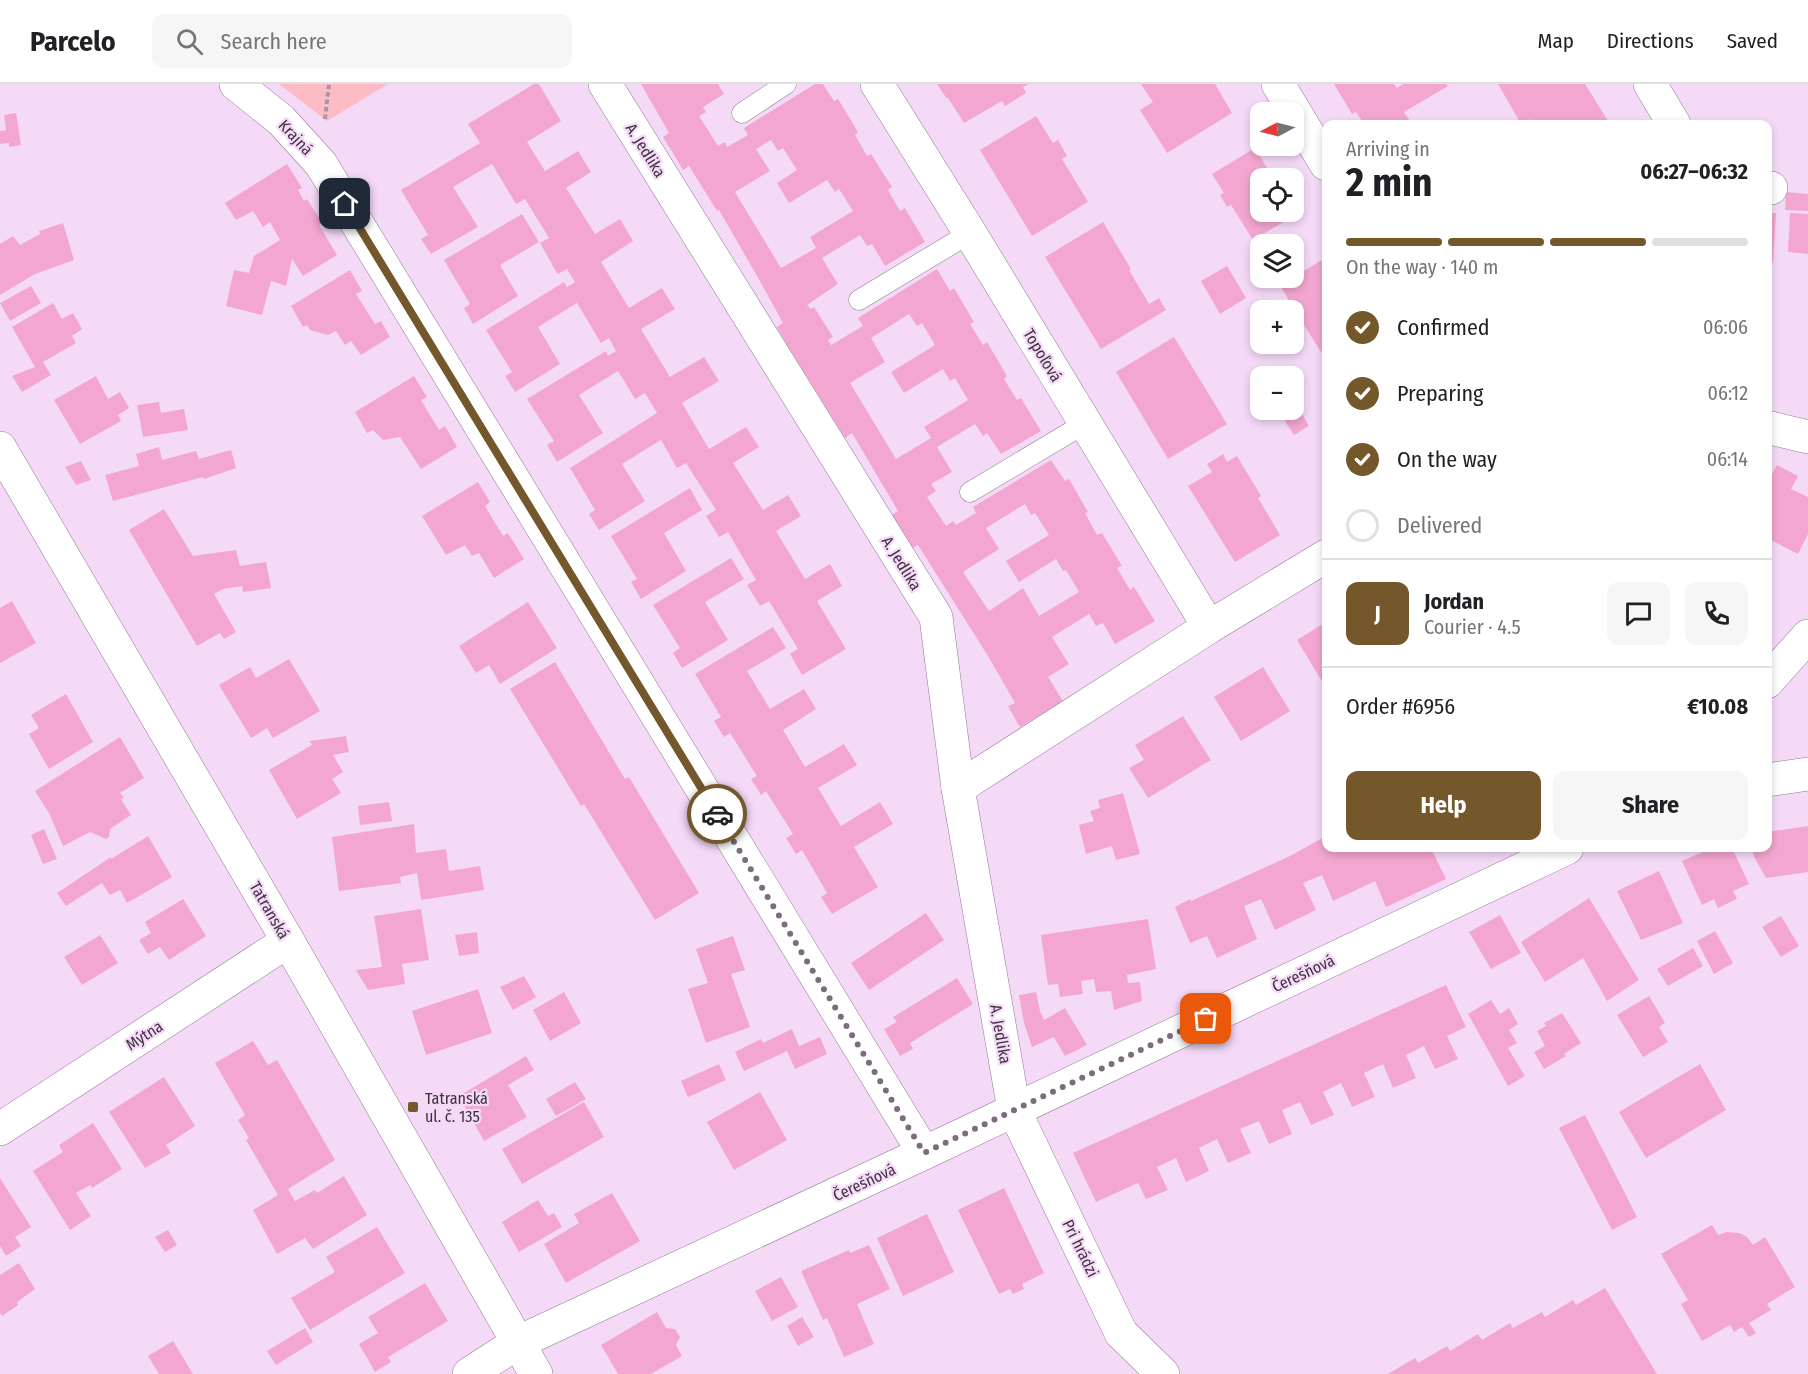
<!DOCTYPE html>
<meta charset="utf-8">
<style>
body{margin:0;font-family:"Fira Sans Condensed",sans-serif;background:#f6f6f6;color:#202124;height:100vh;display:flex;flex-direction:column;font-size:22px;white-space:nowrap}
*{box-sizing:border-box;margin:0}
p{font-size:20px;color:#757577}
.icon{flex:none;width:33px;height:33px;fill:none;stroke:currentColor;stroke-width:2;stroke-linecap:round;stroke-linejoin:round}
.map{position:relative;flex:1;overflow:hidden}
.sheet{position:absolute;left:1322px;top:36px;width:450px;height:732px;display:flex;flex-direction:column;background:#fff;border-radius:12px;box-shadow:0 3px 9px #0003}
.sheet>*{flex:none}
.needle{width:39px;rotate:263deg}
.tools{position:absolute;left:1250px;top:18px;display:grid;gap:12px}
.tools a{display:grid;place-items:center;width:54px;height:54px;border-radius:12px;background:#fff;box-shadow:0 3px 9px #0003;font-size:30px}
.pin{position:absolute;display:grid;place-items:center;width:51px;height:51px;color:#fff;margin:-26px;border-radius:12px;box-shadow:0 3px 9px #0006}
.courier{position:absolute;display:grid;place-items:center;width:60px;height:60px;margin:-30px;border:4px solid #74582b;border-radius:50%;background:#fff;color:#222;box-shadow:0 2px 8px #0007}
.headline em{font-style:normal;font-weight:700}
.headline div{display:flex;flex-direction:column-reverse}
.headline{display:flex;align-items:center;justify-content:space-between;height:102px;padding:0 24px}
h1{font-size:39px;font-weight:700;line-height:45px}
.bar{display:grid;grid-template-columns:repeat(4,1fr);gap:9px 6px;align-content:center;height:72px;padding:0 24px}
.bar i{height:8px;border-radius:4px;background:#e0e0e0}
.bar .active{background:#74582b}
.bar p{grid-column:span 4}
.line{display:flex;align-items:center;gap:15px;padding:0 24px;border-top:2px solid #e0e0e0}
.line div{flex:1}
.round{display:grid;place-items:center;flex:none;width:63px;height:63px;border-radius:12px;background:#f6f6f6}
ol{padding:0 24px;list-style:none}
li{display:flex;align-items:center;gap:18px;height:66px}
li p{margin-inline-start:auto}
li .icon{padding:6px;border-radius:50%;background:#74582b;color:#fff;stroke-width:4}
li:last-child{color:#757577}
li i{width:33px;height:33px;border:3px solid #e0e0e0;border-radius:50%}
.action{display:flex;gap:12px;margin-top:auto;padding:12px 24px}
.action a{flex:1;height:69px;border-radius:12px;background:#74582b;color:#fff;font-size:24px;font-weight:700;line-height:69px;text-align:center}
.action a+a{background:#f6f6f6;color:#202124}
header{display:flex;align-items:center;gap:36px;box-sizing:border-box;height:84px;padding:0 30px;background:#fff;border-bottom:2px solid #e0e0e0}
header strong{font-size:28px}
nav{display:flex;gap:33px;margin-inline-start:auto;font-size:21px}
.search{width:420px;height:54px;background:#f6f6f6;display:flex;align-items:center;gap:15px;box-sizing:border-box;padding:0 21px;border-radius:12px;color:#757577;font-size:22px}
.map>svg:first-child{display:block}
.green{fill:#fdbcc5}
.building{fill:#f3a7d0;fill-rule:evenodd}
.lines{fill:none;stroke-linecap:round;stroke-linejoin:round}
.service-casing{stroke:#927a95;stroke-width:21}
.minor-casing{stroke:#927a95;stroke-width:34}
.path{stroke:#a994ab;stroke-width:4;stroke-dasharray:4.5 3;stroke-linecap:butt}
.service{stroke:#fff;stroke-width:20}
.minor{stroke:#fff;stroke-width:33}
.done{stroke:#7d6c7e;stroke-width:6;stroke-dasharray:0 10.8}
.route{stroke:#74582b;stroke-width:8}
.poi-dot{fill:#74582b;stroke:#f5daf8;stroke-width:2}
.labels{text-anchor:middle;stroke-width:4.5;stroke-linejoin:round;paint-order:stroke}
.street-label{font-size:16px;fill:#3c313d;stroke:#f5daf8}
.poi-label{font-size:16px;fill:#3c313d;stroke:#f5daf8;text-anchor:start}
</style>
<header>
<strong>Parcelo</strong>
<div class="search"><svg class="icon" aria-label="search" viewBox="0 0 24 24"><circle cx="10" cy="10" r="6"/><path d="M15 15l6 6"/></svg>Search here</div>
<nav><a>Map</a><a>Directions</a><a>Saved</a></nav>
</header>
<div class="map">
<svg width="1808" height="1290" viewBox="0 0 1808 1290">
<rect width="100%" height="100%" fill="#f5daf8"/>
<polygon class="green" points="279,0 388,0 327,37"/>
<g class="building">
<polygon points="534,0 539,0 561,37 527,58 545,87 578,67 591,88 566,104 595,150 620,135 633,157 601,178 629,224 662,204 675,225 641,245 670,293 704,273 719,297 682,319 709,365 746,343 759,363 733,379 763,426 788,411 801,432 776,447 805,495 830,480 842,502 817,517 846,565 802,591 790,570 798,565 769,517 760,522 747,501 756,496 728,448 719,453 706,432 716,426 686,379 677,384 661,356 622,380 645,417 599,446 589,430 595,426 570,384 657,329 645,309 635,315 618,287 579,311 603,349 557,378 547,361 554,357 527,315 606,267 608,272 616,267 609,254 601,259 577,219 538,243 560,280 515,308 505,292 512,288 486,246 564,198 567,203 575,198 567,185 558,190 557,189 540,159 549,154 525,115 516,120 492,80 453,103 478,143 431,170 421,155 428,151 401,106 480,59 468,40"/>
<path d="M641,0H718L724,10L703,23L706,28L699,32L718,62L725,58L727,63L748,51L744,44L815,0H823L834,17L838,15L858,48L855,51L867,72L871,70L892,103L888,106L900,127L905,124L925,158L885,182L872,160L867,162L860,151L822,174L838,200L807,221L811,225L814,223L833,253L828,256L831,261L863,242L858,234L937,185L950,207L954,204L974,238L970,240L983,261L987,258L1007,292L1004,295L1017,316L1021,314L1041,347L1001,370L987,349L983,352L975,340L937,363L952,388L931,400L936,407L927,413L946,442L953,437L956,441L976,429L973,423L1051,376L1065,397L1069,395L1088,428L1085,429L1097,451L1102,449L1122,482L1117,484L1130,506L1134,503L1155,537L1115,560L1103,539L1096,542L1089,530L1052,553L1069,580L1048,593L1063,617L1020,643L1018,640L1008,622L1015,619L988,572L918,461L912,464L892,431L898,427L852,349L845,354L786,259L777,243L783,239L757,192L719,126L717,127L689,82L683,86L673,69L663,53L669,49ZM771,56L778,67L783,64L797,86L777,99L789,119L827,96L835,108L839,105L853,127L810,153L816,164L781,184L735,108L770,87L756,65ZM909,230L917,242L922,239L935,261L891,288L904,309L943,285L950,297L955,294L968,316L924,343L931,354L896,375L850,299L885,278L871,254ZM1025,420L1031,431L1035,429L1049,451L1006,477L1019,498L1056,475L1063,487L1066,486L1079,508L1039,532L1023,504L989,527L963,488L999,465L986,444Z"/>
<polygon points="937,0 1029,0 1023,3 1026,9 1005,22 1002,17 964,39 948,14 947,15"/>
<polygon points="1141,0 1215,0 1232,29 1167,69 1140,26 1153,18"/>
<polygon points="1334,0 1394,0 1397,4 1403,0 1446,0 1448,2 1404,28 1412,40 1364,40 1356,28 1352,30"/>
<polygon points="1498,0 1585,0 1610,40 1534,40 1531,35 1521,40"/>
<polygon points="16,29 21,61 9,63 9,59 0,60 0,47 6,46 4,31"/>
<polygon points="1036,32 1053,59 1058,56 1067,72 1062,75 1088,118 1032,152 980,66"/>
<polygon points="1255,64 1273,94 1260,94 1260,128 1293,128 1295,131 1253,156 1231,121 1227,123 1220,111 1224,109 1212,90"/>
<polygon points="287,80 302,104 298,106 304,117 307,115 322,139 319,141 337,171 303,192 292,175 286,202 271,197 262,231 226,222 234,186 249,189 254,172 280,156 270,138 263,143 253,127 236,136 225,119"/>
<polygon points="1786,108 1808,110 1808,127 1785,126"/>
<polygon points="1767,129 1776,129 1773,179 1767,178"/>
<polygon points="1790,129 1808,130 1808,170 1788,168"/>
<polygon points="522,130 539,158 500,181 518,212 473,240 464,224 470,220 444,176"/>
<polygon points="1103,138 1131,185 1129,186 1149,220 1159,214 1166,226 1101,265 1045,173"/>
<polygon points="63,139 74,176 35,190 0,211 0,160 13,152 20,161 40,150 39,147"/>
<polygon points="1322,176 1326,182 1326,265 1321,268 1299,233 1295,236 1293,226 1290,226 1287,222 1291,220 1280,201"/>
<polygon points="1227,182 1246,214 1220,230 1201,197"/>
<polygon points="350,186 362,207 356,210 375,240 381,237 390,253 361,271 351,257 345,261 336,247 328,251 310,246 307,241 303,243 291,222"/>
<polygon points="31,202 41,219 10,237 0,219"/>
<polygon points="53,219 62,235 73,229 82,245 72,252 76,259 43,278 51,291 22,308 12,292 35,283 12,243"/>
<polygon points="1174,253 1227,340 1168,375 1116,288"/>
<polygon points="96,292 108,315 120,308 129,324 118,331 121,337 80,360 54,316"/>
<polygon points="414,292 427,313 421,316 439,346 445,342 457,363 421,385 400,353 383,356 373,346 367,349 355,328"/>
<polygon points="1293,315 1309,342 1294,351 1278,326 1293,326"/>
<polygon points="159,318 161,329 184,325 188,346 143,353 137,321"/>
<polygon points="159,363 162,376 196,367 199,375 231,366 236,384 204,395 203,393 113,417 105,391 139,382 136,370"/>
<polygon points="1223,370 1227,378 1237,372 1261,412 1258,414 1280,451 1235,478 1188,402 1212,388 1207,380"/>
<polygon points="81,377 91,396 76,401 65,383"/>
<polygon points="1777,381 1798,392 1791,405 1808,413 1808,450 1798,470 1767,454 1767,399"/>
<polygon points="478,398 490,418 485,422 503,452 508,449 524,475 494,494 479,469 472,472 465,461 446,471 422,432"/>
<polygon points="690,404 702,426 664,449 686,487 641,515 631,498 637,495 611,452"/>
<polygon points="164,425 193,472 236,466 240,482 266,478 271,504 243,508 242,502 223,505 214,510 236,548 224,555 220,549 197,562 129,446"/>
<polygon points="731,474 744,495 705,518 728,556 682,584 673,569 680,564 653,521"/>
<polygon points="12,517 36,559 0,579 0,524"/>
<polygon points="528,518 557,564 500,600 489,581 476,589 459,562"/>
<polygon points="1326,538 1326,604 1297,556"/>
<polygon points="773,543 786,564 747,587 770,625 804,605 816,625 783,646 805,683 844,660 857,681 818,704 841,742 880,718 893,740 854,763 878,803 832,830 821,813 827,809 802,766 796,770 786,754 793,750 766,707 761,711 751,695 757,692 730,649 724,653 714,637 721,633 695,590"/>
<polygon points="289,575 320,627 273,654 267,644 251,654 219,601 250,583 256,594"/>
<polygon points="555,578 625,695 629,693 699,809 655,836 584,720 581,722 510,605"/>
<polygon points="1263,583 1290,627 1241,657 1214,613"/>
<polygon points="66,610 93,658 49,685 29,650 39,644 31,631"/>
<polygon points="1183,632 1211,676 1148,714 1129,684 1144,676 1135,661"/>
<polygon points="346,652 349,668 333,671 343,688 332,695 341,709 297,735 269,686 312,661 310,657"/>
<polygon points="120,653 144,694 120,709 124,714 121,715 131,731 110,745 109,753 106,755 90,748 63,762 49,729 35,707"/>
<polygon points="1123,709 1140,770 1116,776 1112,762 1086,770 1079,741 1094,737 1090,727 1100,724 1098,716"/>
<polygon points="389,718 392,737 360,741 358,722"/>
<polygon points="414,740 416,769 446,765 449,787 480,782 484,806 421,816 417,789 400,793 401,799 339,807 332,753"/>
<polygon points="1808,742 1808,788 1766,794 1754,773 1752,764 1767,764 1767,748"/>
<polygon points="44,745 57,775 43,780 31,751"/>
<polygon points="148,752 172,793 127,819 120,806 110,811 102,799 66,822 57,809 111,773 111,775"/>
<polygon points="1326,752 1326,764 1431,764 1446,795 1386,823 1375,797 1333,817 1322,791 1303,799 1316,826 1275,846 1261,815 1244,822 1257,855 1217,874 1207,852 1190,859 1175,823 1190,815 1191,817 1290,772"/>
<polygon points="1712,764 1732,764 1749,800 1733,807 1737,815 1718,824 1714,815 1702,821 1682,777"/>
<polygon points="1659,787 1683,839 1641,856 1617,807"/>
<polygon points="1589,814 1639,896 1607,917 1583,874 1545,898 1521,858"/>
<polygon points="183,815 206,852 169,876 160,863 148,870 139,856 151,849 145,838"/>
<polygon points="421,825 429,876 402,880 405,900 368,906 356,886 382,883 374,832"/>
<polygon points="926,829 944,856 869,906 851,879"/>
<polygon points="1500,831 1521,869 1491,885 1469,848"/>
<polygon points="1781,832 1799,862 1781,873 1762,843"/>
<polygon points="1148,835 1156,885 1127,891 1128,899 1140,898 1142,917 1114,926 1111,907 1096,908 1094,895 1081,897 1083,910 1060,913 1058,900 1048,901 1041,851"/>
<polygon points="1715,847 1733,879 1714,890 1697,857"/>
<polygon points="477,848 479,869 459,872 455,851"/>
<polygon points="100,851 118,879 82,901 64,873"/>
<polygon points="733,852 745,886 731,890 750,943 706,959 688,905 708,899 696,865"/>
<polygon points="1693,864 1703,882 1668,902 1657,885"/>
<polygon points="524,892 536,913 513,926 500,903"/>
<polygon points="957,894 973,920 910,959 913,965 900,972 884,945 897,938 893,933"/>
<polygon points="1446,901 1466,943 1447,952 1458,975 1435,985 1424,962 1406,971 1416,994 1393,1004 1383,980 1364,989 1375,1013 1352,1023 1341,999 1323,1008 1334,1031 1311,1041 1300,1018 1282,1026 1292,1050 1269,1060 1259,1037 1240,1045 1251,1069 1228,1079 1217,1055 1199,1064 1209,1087 1186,1098 1176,1074 1157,1083 1168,1106 1146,1115 1138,1099 1096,1118 1073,1069"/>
<polygon points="478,905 492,949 426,971 412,927"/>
<polygon points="564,908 581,939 550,957 533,926"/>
<polygon points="1036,908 1040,927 1044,936 1065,924 1087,961 1065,972 1054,953 1032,963 1024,939 1019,911"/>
<polygon points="1649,912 1665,939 1659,943 1668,958 1643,973 1617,931"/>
<polygon points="1491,916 1500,930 1509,924 1518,940 1509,946 1517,959 1508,964 1525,992 1508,1002 1468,930"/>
<polygon points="1562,929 1581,959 1564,970 1566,972 1544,985 1534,968 1545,962 1537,947 1546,942 1544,939"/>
<polygon points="792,945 799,962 820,953 827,970 795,985 787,967 744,987 735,968 761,955 763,959"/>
<polygon points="253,957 268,981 277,976 335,1076 288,1105 295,1117 315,1106 317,1109 344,1092 367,1131 313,1165 305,1154 277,1170 253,1126 278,1111 246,1056 249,1054 238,1036 245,1031 215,979"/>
<polygon points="526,972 534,986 508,1001 527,1033 484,1057 459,1012"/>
<polygon points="719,980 726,996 688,1013 681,997"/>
<polygon points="1700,980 1726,1026 1646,1074 1619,1028"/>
<polygon points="164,993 195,1042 166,1061 171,1069 145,1084 109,1028"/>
<polygon points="575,998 586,1015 556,1032 546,1015"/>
<polygon points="760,1008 787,1056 734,1086 707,1038"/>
<polygon points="584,1018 604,1053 522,1100 502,1065"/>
<polygon points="1585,1031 1637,1133 1612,1146 1559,1044"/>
<polygon points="93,1039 122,1085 92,1104 90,1101 76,1109 91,1132 70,1146 33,1087 63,1068 59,1061"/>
<polygon points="0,1094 31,1143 15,1153 21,1162 6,1172 0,1162"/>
<polygon points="1004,1104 1044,1189 1022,1200 1024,1205 1013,1210 1010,1205 999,1210 958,1126"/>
<polygon points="612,1109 640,1157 566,1199 544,1160 579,1139 574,1130"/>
<polygon points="538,1116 548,1132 554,1129 562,1143 519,1168 502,1138"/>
<polygon points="927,1130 954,1188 903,1212 877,1154"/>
<polygon points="1712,1141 1718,1151 1727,1148 1739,1149 1747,1153 1753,1161 1765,1153 1795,1203 1767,1220 1771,1226 1749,1239 1756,1249 1749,1253 1742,1243 1734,1248 1730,1241 1702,1257 1681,1220 1688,1216 1661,1170"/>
<polygon points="377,1143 405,1189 310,1246 291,1214 335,1188 326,1173"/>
<polygon points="168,1146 177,1161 165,1168 155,1153"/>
<polygon points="869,1161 890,1205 857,1220 874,1260 844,1273 827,1234 823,1236 801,1187 849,1166 850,1169"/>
<polygon points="19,1179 35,1205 17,1218 18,1221 2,1232 0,1229 0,1191"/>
<polygon points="781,1193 798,1223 772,1237 755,1207"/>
<polygon points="425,1199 448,1237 388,1273 391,1278 375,1288 359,1260 378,1249 368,1233"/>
<polygon points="1605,1204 1657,1290 1388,1290 1415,1274 1418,1279 1447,1262 1450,1267 1478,1250 1482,1256 1510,1239 1513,1244 1542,1228 1545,1233 1573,1216 1576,1221"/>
<polygon points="657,1228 666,1244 675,1245 680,1253 676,1261 682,1272 651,1290 618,1290 601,1261"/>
<polygon points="802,1233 814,1253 798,1262 787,1242"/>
<polygon points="305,1244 313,1258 276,1281 267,1267"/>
<polygon points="173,1257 193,1290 159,1290 148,1272"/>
</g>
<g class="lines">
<defs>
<g id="service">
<polyline points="742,29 786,0"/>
<polyline points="859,216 970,149"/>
<polyline points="970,408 1084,340"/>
</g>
<g id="minor">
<polyline points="236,0 281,36 321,80 924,1069"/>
<polyline points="605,0 936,533 958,704 1014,1026 1121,1249 1163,1290"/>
<polyline points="877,0 970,149 1209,543"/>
<polyline points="1278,0 1326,80"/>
<polyline points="1650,0 1674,40"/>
<polyline points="1767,104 1771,104"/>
<polyline points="1767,343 1808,353"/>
<polyline points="0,364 288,857 536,1290"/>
<polyline points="1767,598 1808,552"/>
<polyline points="1767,696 1808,690"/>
<polyline points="958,704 1209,543 1326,472"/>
<polyline points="0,1045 288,857"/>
<polyline points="469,1290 517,1259 924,1069 1567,764"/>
</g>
</defs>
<use href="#service" class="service-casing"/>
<use href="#minor" class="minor-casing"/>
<polyline class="path" points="325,35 329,0"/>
<use href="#service" class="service"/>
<use href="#minor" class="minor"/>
</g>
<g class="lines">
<polyline class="done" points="717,730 924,1069 1206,935"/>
<polyline class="route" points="345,120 717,730"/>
</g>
<rect class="poi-dot" x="407" y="1017" width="12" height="12" rx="3"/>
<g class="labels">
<g class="street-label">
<text transform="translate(296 53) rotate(47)" y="6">Krajná</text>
<text transform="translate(646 66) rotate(58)" y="6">A. Jedlika</text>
<text transform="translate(1043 271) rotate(59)" y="6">Topoľová</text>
<text transform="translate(902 479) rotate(58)" y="6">A. Jedlika</text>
<text transform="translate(270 826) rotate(60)" y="6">Tatranská</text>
<text transform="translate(1303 889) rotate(-25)" y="6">Čerešňová</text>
<text transform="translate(1001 950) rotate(80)" y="6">A. Jedlika</text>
<text transform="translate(144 951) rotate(-33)" y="6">Mýtna</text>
<text transform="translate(864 1098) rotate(-25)" y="6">Čerešňová</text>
<text transform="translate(1081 1164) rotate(64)" y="6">Pri hrádzi</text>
</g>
<g class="poi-label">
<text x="425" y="1020">Tatranská<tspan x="425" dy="18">ul. č. 135</tspan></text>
</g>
</g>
</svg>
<div class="tools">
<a><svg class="needle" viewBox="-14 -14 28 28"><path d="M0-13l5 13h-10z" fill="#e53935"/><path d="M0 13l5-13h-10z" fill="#757577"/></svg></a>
<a><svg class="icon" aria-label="locate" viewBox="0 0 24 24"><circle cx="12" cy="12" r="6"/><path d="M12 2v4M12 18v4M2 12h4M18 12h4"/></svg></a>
<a><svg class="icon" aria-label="layers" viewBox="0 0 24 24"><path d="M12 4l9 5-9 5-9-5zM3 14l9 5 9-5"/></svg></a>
<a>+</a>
<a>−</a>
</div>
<div class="pin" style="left:1206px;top:935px;background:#ea580c"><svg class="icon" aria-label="bag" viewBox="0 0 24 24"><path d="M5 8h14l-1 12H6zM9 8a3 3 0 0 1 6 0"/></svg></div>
<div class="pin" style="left:345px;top:120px;background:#1f2937"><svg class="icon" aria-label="home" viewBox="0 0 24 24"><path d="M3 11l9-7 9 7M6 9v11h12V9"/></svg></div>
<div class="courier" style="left:717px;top:730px"><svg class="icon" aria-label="car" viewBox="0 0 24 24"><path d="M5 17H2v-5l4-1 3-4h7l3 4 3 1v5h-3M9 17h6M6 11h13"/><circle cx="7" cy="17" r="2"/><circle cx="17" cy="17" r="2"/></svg></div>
<section class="sheet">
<div class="headline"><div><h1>2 min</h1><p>Arriving in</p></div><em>06:27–06:32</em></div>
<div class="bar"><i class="active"></i><i class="active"></i><i class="active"></i><i></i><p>On the way · 140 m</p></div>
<ol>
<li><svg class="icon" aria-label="check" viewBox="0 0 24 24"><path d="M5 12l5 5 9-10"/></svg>Confirmed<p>06:06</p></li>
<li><svg class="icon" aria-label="check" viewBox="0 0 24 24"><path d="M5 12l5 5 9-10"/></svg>Preparing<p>06:12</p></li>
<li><svg class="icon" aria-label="check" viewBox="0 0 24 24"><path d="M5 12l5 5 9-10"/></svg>On the way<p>06:14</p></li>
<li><i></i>Delivered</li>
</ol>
<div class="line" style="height:108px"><b class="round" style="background:#74582b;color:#fff">J</b><div><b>Jordan</b><p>Courier · 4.5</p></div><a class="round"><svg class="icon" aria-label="chat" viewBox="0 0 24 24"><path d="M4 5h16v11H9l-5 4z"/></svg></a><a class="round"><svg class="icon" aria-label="phone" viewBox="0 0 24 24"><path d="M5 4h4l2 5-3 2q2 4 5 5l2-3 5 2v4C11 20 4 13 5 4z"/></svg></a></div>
<div class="line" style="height:78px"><div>Order #6956</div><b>€10.08</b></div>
<div class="action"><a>Help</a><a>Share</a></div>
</section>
</div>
